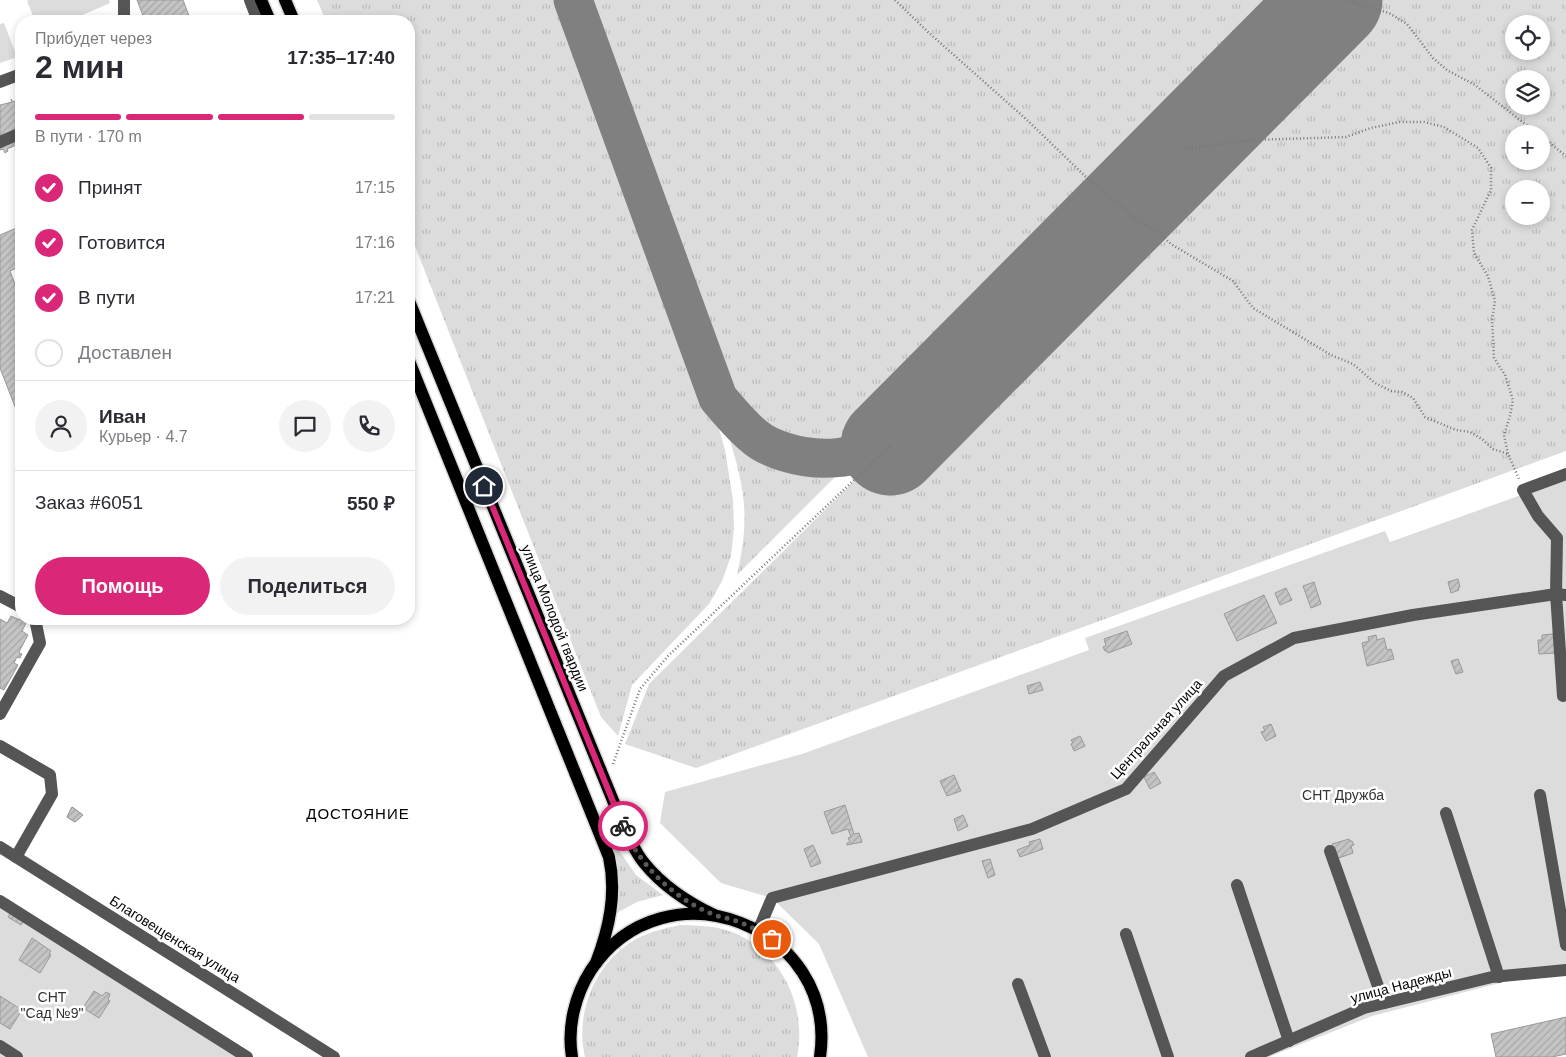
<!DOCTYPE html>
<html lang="ru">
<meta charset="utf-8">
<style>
body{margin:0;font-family:Arial,sans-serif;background:#f2f2f3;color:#2b2b33;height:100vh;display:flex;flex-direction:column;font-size:19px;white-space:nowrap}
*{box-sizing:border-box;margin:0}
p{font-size:16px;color:#7c7c81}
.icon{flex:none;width:28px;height:28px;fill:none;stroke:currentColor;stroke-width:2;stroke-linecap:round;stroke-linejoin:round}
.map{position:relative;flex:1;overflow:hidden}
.details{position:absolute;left:15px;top:15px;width:400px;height:610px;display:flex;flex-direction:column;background:#fff;border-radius:20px;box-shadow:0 2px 8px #0003}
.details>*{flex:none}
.fabs{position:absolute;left:1505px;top:15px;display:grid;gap:10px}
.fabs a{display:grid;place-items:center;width:45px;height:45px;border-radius:50%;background:#fff;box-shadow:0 2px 8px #0003;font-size:25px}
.pin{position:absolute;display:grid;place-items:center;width:42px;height:42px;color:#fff;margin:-21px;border:2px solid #fff;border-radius:50%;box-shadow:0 1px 5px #0007}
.courier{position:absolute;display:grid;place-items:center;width:50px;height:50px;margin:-25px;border:4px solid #db2777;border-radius:50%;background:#fff;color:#222;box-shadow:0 1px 6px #0007}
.summary em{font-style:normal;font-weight:600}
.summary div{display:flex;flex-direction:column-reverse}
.summary{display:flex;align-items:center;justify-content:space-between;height:85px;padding:0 20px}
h1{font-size:32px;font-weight:600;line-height:38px}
.bar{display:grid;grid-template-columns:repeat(4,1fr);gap:8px 5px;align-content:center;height:60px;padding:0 20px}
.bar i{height:6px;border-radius:4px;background:#e1e1e2}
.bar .on{background:#db2777}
.bar p{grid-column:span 4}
.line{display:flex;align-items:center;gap:12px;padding:0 20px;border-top:1px solid #e1e1e2}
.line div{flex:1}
.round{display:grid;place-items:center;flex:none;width:52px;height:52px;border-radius:26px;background:#f2f2f3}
ol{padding:0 20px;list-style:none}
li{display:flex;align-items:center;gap:15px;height:55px}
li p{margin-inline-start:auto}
li .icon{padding:5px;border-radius:50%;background:#db2777;color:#fff;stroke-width:4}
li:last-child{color:#7c7c81}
li i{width:28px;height:28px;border:2px solid #e1e1e2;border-radius:50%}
.action{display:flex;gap:10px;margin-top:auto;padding:10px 20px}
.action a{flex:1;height:58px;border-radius:30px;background:#db2777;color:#fff;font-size:20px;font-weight:600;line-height:58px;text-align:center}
.action a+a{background:#f2f2f3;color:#2b2b33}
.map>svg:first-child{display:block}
.grass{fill:url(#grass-tufts);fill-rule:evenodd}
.green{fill:#dcdcdc}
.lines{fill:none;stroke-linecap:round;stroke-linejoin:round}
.taxiway{stroke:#808080;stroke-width:39}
.runway{stroke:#808080;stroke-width:99}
.building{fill:url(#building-hatch);stroke:#999}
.major-casing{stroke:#dbdbdb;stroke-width:15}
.path{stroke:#777;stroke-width:2.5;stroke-dasharray:1 2.5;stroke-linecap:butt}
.minor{stroke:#555;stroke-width:12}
.major{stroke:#000;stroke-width:12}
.done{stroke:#595959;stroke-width:5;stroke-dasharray:0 9}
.route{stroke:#db2777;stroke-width:6}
.labels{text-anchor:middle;stroke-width:5;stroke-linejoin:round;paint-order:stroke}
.street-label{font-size:14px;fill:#000;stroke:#fff}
.park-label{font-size:14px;fill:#333;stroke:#fff}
.neighbourhood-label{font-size:15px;letter-spacing:1px;fill:#000;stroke:#fff}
</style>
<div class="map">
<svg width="1566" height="1057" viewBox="0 0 1566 1057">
<defs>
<pattern id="grass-tufts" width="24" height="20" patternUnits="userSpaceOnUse" patternTransform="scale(1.25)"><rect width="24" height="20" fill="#dcdcdc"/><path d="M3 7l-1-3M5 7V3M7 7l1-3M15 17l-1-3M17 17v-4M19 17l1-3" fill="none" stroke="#bbb"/></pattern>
<pattern id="building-hatch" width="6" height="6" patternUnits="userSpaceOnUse" patternTransform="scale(1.25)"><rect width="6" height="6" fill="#c4c4c4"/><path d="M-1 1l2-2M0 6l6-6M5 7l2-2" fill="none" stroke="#a7a7a7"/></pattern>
</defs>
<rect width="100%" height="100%" fill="#fff"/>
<g class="grass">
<polygon points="317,0 556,0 710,397 725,450 733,500 734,528 731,556 722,581 709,604 632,685 618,736 601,717 409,231 409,21 326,21"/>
<path d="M585,0H1312L891,422C879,432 861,448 846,452C809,461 755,443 736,410C732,404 730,398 728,392Z"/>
<path d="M1340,0H1566V451L696,768L625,744L649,684ZM1514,24H1541V51H1514ZM1514,79H1541V106H1514ZM1514,134H1541V161H1514ZM1514,189H1541V216H1514Z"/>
<path d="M724,422C748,444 776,469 810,470C822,470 834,468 845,467L737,575C742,552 746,529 744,505C742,477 733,450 724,422Z"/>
<polygon points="618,849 636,875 663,895 637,902 613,915 612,851"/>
<path d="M680,925C695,925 709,926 723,929C778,945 808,1003 797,1057H585C574,1011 597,958 640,937C653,931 666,928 680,925Z"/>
</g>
<g class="green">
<polygon points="29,0 109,0 110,3 69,21 35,21 27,1"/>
<polygon points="4,23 17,57 0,63 0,24"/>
<polygon points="1566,479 1566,966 1372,1016 1269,1057 868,1057 819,944 772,898 721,883 660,823 665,792 802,754 1089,650 1085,638 1385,531 1390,542"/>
<polygon points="0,902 250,1057 0,1057"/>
</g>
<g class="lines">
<path class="taxiway" d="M573,0L718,398C730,412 741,426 755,437C763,444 775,449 785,452C823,464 853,457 890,446"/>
<polyline class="runway" points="890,446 1333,0"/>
</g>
<g class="building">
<polygon points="137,0 183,0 191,21 145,21"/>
<polygon points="21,97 21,143 7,149 8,151 5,153 3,149 0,150 0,105 12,102 11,99 13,102"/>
<polygon points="21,226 21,266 10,271 21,300 21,422 0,368 0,235"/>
<polygon points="1458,579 1460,587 1458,587 1459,590 1451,593 1448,582"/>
<polygon points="1314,582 1321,604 1311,608 1303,586"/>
<polygon points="1286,588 1292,600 1280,605 1275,593"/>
<polygon points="1264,595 1277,623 1237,641 1224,614"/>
<polygon points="11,616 20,620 21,618 27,621 22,631 28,635 20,650 19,653 22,654 20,658 17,657 14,663 18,665 4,690 0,688 0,619 7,623"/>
<polygon points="1127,631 1132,644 1108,653 1107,651 1105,651 1103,647 1106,646 1104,639"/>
<polygon points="1553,634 1555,653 1539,654 1538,640 1542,640 1542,635"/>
<polygon points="1376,635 1377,640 1384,638 1387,650 1391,649 1394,659 1367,666 1362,643 1369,641 1368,637"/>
<polygon points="1458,659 1463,672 1456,674 1451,661"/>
<polygon points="1040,682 1043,690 1029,694 1027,686"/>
<polygon points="1271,724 1276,736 1266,741 1261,732 1265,731 1263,727"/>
<polygon points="1080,736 1085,746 1074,751 1071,744 1073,743 1071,740"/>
<polygon points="1154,772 1161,783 1150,789 1144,777"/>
<polygon points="954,775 961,791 947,796 940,781"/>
<polygon points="845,805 854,834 859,833 862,842 847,845 847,843 850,842 848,838 851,837 848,829 832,834 824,812"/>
<polygon points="72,807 83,815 75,822 67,817"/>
<polygon points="72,807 83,815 75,822 67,817"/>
<polygon points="963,815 968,826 958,831 954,819"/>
<polygon points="1040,839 1043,849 1020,857 1017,850 1030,845 1029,842"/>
<polygon points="1349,839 1350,841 1352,841 1354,845 1351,846 1353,853 1336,859 1332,844"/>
<polygon points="813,845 821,863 811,867 804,849"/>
<polygon points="990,859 995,875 988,878 982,861"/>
<polygon points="12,911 25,919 21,925 8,917"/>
<polygon points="32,938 51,951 49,954 51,955 40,973 19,960"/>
<polygon points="94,991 102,996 106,992 110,994 108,1000 110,1001 99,1018 83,1008"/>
<polygon points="0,996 22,1010 10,1029 0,1023"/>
<polygon points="1566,1017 1566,1054 1552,1057 1496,1057 1491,1034"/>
</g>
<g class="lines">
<defs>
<g id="major">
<polyline points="261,0 270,21"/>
<polyline points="285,0 294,21"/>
<path d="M409,301L625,830C631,841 636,854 645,864C663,886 689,903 714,915"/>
<path d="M409,361L609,857C617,894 609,929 596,963"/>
<path d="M572,1057C567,1027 575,995 591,970C665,859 839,926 820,1057"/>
</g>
</defs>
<use href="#major" class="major-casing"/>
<g class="path">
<polyline points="895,0 928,32 1026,119 1086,177 1125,209 1138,222 1157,231 1171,244 1233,281 1253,308 1331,355 1353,364 1375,383 1391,391 1402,392 1413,398 1425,417 1456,430 1470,432 1482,439 1493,449 1508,454 1519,479"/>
<polyline points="1346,0 1389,13 1407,24 1433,58 1447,70 1475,85 1538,134"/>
<polyline points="1541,136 1566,156"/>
<polyline points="1185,149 1252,140 1346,137 1371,128 1399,122 1424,122 1444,127 1478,148 1491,168 1491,190 1472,230 1474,253 1488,276 1495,301 1492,320 1494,358 1505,375 1513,400 1510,416 1504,435 1508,454"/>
<polyline points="613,764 640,689 668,656 890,446"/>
</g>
<g class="minor">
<polyline points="250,0 258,21"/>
<polyline points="124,21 124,0"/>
<polyline points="0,82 21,74"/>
<polyline points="0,142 21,133"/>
<polyline points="0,596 21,607"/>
<polyline points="1563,696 1556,594 1557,538 1538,516 1523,490 1566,474"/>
<polyline points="0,714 40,643 35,619"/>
<polyline points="0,746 50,775 52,794 16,857"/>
<polyline points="1540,795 1566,945"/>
<polyline points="1446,813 1499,977"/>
<polyline points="0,847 334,1057"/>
<polyline points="1330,851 1384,1003"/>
<polyline points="1237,885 1289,1041"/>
<polyline points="0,901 247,1057"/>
<polyline points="758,931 772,898 1032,829 1126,789 1224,676 1294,638 1413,615 1556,594 1566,595"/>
<polyline points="1126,934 1168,1057"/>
<polyline points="1018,984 1045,1057"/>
<polyline points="0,1046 17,1057"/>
<polyline points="1251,1057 1364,1008 1492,977 1566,970"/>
</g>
<use href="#major" class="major"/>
</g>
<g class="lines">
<path class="done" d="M623,826C639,865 673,898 712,914C718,917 724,917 730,919C745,923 759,931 772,939"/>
<polyline class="route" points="484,486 623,826"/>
</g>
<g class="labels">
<g class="street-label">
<text transform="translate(555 618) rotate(68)" y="5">улица Молодой гвардии</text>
<text transform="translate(1156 729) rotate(-48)" y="5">Центральная улица</text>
<text transform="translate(175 939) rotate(32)" y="5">Благовещенская улица</text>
<text transform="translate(1401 985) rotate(-15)" y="5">улица Надежды</text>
</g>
<g class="park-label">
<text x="1343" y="800">СНТ Дружба</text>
<text x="52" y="1002">СНТ<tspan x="52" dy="16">"Сад №9"</tspan></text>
</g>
<g class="neighbourhood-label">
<text x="358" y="819">ДОСТОЯНИЕ</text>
</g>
</g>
</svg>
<div class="fabs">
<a><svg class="icon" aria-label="locate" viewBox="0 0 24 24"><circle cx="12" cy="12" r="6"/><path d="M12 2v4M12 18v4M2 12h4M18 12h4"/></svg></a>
<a><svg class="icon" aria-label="layers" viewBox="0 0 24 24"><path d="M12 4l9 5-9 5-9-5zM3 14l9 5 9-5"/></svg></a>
<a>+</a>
<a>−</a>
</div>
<div class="pin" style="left:772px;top:939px;background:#ea580c"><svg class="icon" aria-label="bag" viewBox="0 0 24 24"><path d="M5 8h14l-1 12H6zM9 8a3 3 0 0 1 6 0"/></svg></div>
<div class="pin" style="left:484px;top:486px;background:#1f2937"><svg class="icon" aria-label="home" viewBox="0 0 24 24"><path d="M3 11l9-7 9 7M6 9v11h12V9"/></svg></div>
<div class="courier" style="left:623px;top:826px"><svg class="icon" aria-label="bike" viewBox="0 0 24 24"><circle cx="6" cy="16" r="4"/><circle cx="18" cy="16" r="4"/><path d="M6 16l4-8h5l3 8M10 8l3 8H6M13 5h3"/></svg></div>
<section class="details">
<div class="summary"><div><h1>2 мин</h1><p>Прибудет через</p></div><em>17:35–17:40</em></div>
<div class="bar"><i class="on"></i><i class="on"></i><i class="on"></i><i></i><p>В пути · 170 m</p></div>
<ol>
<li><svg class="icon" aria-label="check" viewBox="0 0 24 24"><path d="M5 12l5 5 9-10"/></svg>Принят<p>17:15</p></li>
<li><svg class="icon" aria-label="check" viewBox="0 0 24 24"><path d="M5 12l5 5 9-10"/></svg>Готовится<p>17:16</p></li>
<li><svg class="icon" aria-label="check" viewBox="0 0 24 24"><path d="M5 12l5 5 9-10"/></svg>В пути<p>17:21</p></li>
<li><i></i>Доставлен</li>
</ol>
<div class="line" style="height:90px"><a class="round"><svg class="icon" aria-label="person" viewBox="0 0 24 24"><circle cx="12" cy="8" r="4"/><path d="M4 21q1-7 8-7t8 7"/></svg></a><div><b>Иван</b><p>Курьер · 4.7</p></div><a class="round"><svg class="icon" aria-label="chat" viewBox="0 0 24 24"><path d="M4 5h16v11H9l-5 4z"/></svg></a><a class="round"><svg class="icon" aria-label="phone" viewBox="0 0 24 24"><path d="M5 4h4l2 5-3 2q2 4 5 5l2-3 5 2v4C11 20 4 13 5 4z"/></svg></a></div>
<div class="line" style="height:65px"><div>Заказ #6051</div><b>550 ₽</b></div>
<div class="action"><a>Помощь</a><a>Поделиться</a></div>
</section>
</div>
